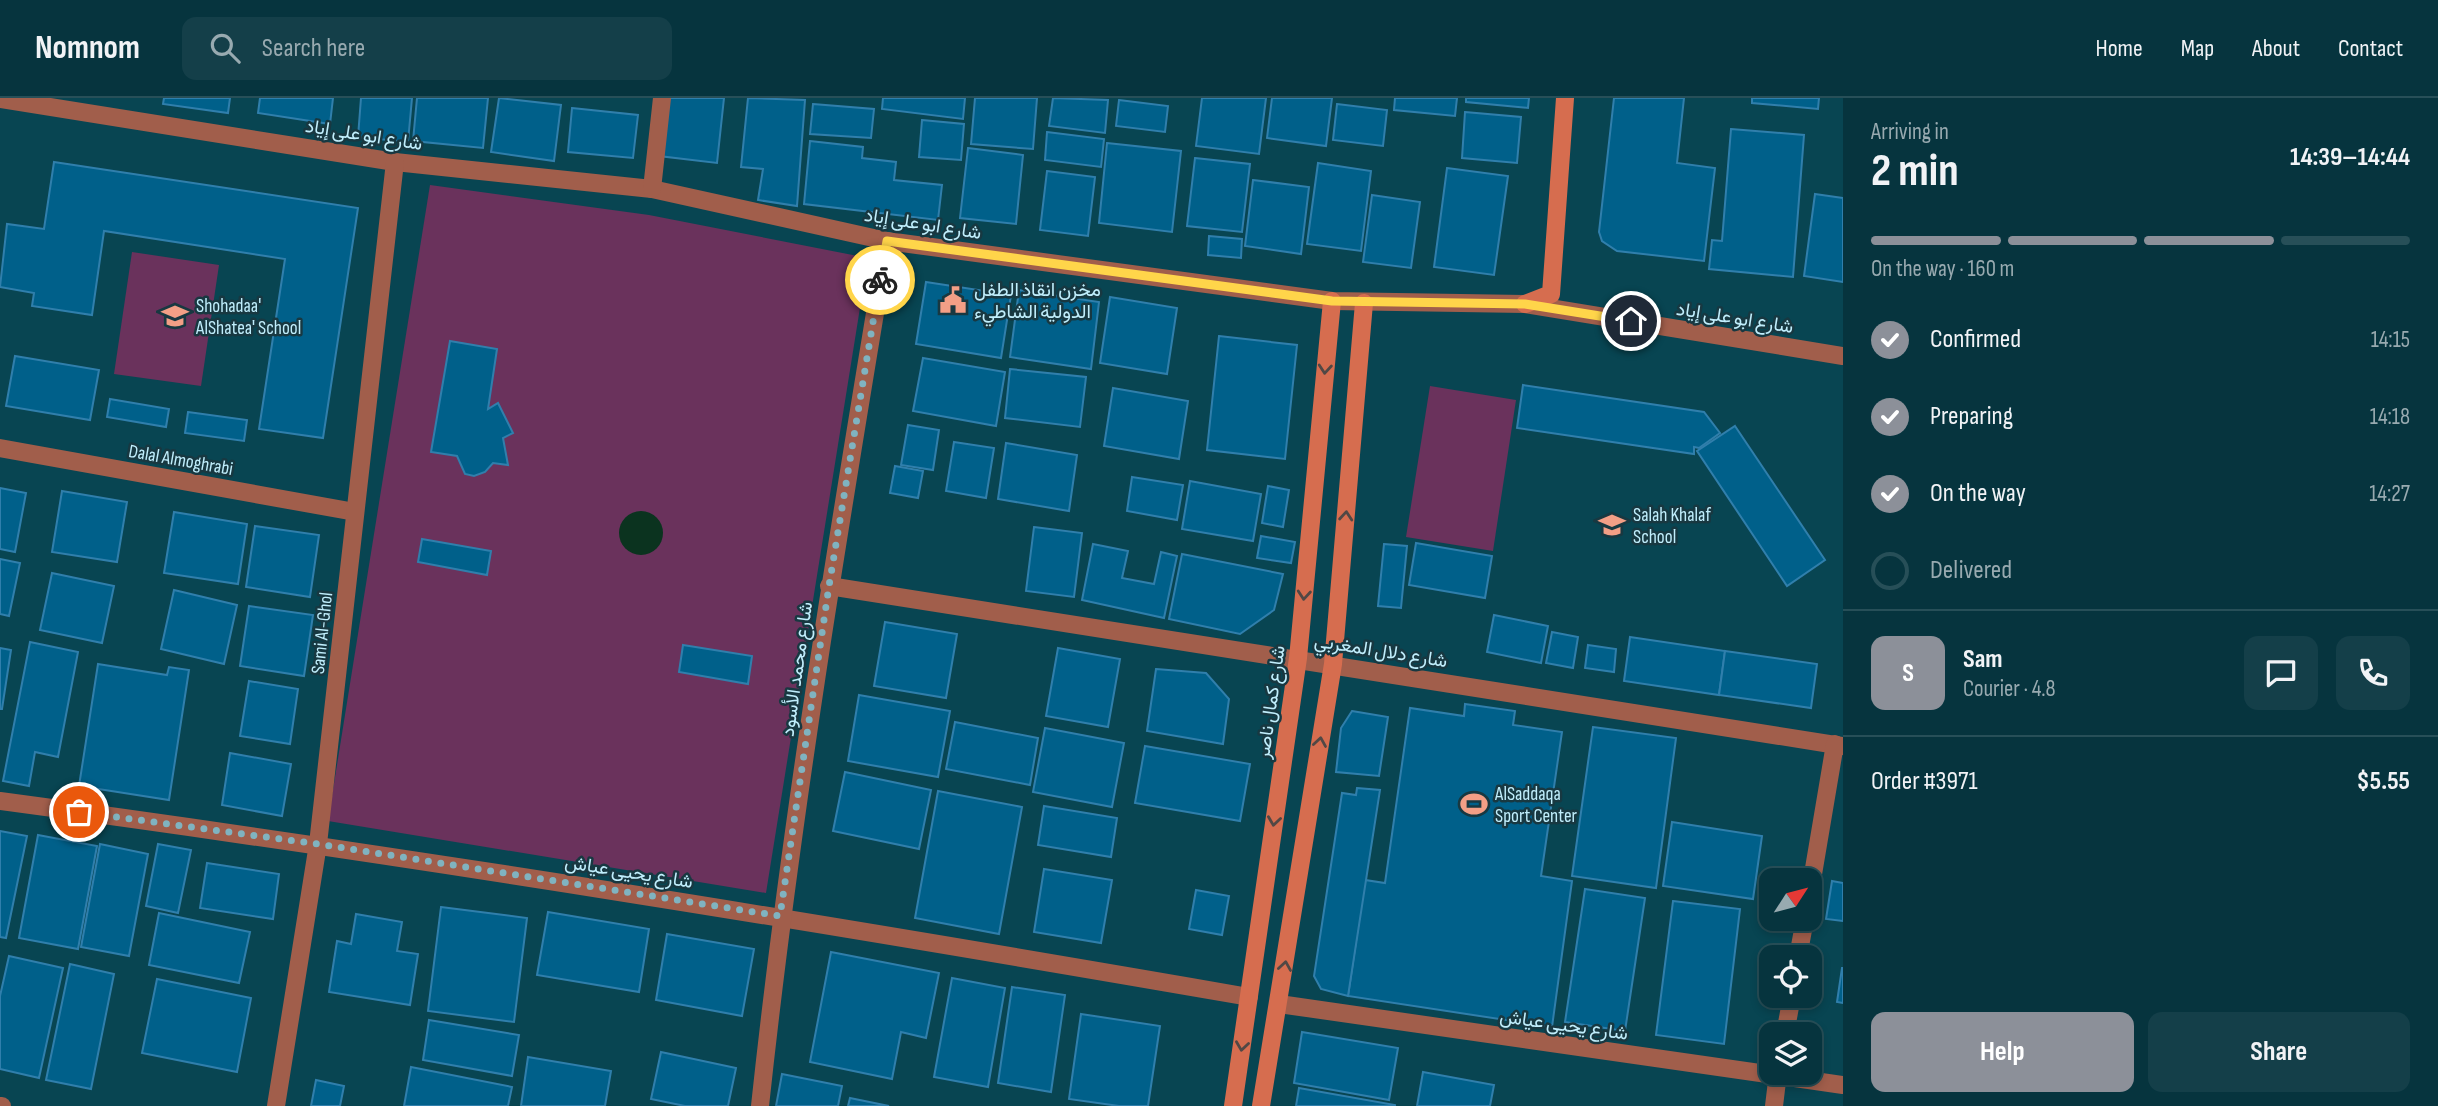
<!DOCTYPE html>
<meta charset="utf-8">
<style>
body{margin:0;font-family:"Sofia Sans Condensed",Vazirmatn,sans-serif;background:#143f49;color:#f1f3f6;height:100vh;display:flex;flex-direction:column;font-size:26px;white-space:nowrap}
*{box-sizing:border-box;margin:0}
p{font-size:23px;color:#98aab0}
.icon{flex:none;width:38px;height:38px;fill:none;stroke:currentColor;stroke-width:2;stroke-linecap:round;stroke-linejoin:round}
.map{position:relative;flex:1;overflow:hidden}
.details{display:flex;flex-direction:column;background:#06343e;width:595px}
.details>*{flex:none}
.needle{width:46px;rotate:54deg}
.controls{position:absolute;left:1759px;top:770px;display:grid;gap:14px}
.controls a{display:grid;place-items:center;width:63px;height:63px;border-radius:14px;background:#06343e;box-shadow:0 4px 10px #0003,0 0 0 2px #274f58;font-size:35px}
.pin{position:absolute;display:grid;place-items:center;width:60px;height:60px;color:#fff;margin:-30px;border:4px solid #fff;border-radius:50%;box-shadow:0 2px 7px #0007}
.courier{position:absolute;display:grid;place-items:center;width:70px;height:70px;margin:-35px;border:5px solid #ffd54a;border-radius:50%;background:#fff;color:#222;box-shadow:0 2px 9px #0007}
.headline em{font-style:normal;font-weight:700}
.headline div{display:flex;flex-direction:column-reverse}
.headline{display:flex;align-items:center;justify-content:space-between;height:119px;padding:0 28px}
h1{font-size:46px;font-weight:700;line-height:52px}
.bar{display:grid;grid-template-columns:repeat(4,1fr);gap:10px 7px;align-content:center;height:84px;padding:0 28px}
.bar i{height:9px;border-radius:5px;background:#274f58}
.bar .current{background:#8c9099}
.bar p{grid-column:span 4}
.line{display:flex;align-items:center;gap:18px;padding:0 28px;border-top:2px solid #274f58}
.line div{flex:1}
.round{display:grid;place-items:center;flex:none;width:74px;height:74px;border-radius:14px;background:#143f49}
ol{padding:0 28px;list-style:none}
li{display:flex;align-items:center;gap:21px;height:77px}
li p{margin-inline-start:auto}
li .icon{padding:7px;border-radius:50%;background:#8c9099;color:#fff;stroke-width:4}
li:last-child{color:#98aab0}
li i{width:38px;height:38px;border:4px solid #274f58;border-radius:50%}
.cta{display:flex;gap:14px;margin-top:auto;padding:14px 28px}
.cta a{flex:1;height:80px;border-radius:14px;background:#8c9099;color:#fff;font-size:28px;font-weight:700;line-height:80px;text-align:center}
.cta a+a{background:#143f49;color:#f1f3f6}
header{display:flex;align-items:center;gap:42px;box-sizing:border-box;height:98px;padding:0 35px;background:#06343e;border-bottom:2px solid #274f58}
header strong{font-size:33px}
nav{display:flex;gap:38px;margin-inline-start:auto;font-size:24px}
.search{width:490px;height:63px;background:#143f49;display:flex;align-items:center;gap:18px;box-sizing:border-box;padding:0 24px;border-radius:14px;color:#98aab0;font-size:26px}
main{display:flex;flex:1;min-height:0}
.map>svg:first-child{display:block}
.green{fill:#6a325c}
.water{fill:#0b331f}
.building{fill:#00608a;stroke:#307fac;stroke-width:2}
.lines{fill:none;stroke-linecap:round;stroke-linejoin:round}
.street{stroke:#a15e4b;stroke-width:18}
.secondary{stroke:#d66d4f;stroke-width:18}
.oneway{stroke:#514845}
.done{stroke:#80b3c0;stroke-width:7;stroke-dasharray:0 12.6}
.route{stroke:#ffd54a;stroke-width:9}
.labels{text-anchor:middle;stroke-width:5;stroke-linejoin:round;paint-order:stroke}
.street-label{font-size:19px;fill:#c0eefc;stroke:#183841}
.poi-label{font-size:19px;fill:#c0eefc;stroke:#183841;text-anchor:start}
</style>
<header>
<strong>Nomnom</strong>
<div class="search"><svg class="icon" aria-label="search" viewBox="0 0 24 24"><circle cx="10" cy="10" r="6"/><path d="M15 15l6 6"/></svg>Search here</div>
<nav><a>Home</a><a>Map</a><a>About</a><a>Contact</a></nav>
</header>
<main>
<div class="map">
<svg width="1843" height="1008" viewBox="0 0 1843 1008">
<rect width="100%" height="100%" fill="#084552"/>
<g class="green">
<polygon points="430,87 649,117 868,160 766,795 328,723"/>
<polygon points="132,154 219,167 201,288 114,276"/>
<polygon points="1430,288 1516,302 1493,453 1406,439"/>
</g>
<circle class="water" cx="641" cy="435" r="22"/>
<g class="building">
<polygon points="164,0 230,0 228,15 163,6"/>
<polygon points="260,0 333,0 330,26 258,15"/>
<polygon points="361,0 412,0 408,44 358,39"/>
<polygon points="417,0 488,0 483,50 413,43"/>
<polygon points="499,0 561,7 554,63 491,54"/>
<polygon points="665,0 724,0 717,65 659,58"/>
<polygon points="748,0 805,2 797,108 758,102 763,71 741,69"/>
<polygon points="883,0 965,0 963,21 882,11"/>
<polygon points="975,0 1037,0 1033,51 971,46"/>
<polygon points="1053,0 1108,2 1105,35 1049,28"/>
<polygon points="1202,0 1266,0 1259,56 1196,48"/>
<polygon points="1272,0 1332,0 1326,48 1267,40"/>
<polygon points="1395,0 1457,0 1455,18 1394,12"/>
<polygon points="1466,0 1529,0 1528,10 1466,4"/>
<polygon points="1614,0 1684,0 1677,65 1715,70 1704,163 1617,153 1602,143 1599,134"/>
<polygon points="1752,0 1819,0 1818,11 1752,5"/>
<polygon points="1119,2 1168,8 1165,34 1116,28"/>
<polygon points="813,6 874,11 871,40 810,36"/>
<polygon points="1337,6 1387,12 1383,48 1333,42"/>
<polygon points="572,10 638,17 633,60 568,54"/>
<polygon points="1465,14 1521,19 1517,65 1462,60"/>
<polygon points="922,22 964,26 961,62 919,59"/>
<polygon points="1731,31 1804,37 1793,179 1709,171 1712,142 1722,143"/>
<polygon points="1047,34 1104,41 1101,69 1045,62"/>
<polygon points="810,43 863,49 862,60 896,64 894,82 942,87 938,122 804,106"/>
<polygon points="1107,45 1181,53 1172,134 1099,125"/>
<polygon points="968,50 1023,57 1016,126 960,120"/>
<polygon points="1195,60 1250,66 1242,134 1187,128"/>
<polygon points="54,64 358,110 323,340 259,331 285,161 104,133 92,217 32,208 34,195 0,189 7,126 44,131"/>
<polygon points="1318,65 1371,73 1361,153 1307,146"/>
<polygon points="1447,70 1508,78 1494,177 1434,169"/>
<polygon points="1047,73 1095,79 1088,138 1040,132"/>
<polygon points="1253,82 1309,89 1301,156 1245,148"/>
<polygon points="1815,96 1843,100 1843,184 1804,178"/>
<polygon points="1372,97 1420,104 1411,170 1363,164"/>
<polygon points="1209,138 1242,141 1241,160 1208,157"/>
<polygon points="926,184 1011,197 1001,260 916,246"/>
<polygon points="1019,192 1099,204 1091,271 1010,259"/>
<polygon points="1110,199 1177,210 1167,276 1100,265"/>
<polygon points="1219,238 1297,247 1285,361 1207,352"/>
<polygon points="450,243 497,251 488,311 498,305 513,335 503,340 508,367 493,365 485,374 474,378 465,376 457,358 431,354"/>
<polygon points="15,258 99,272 90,322 6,308"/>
<polygon points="923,260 1005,274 996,328 913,313"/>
<polygon points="1010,271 1086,279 1080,329 1005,320"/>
<polygon points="1523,287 1704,314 1720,335 1699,350 1694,349 1694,356 1517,330"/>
<polygon points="1113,290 1188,303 1179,361 1104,348"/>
<polygon points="110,301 169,311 166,329 107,319"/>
<polygon points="188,314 247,322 244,343 185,335"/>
<polygon points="908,327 939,332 933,372 901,367"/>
<polygon points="1735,328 1825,462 1787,488 1697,353"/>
<polygon points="954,344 994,350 986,400 946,393"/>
<polygon points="1006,345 1077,357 1069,413 998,401"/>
<polygon points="895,368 923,373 918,400 890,395"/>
<polygon points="1132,379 1183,387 1177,422 1127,413"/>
<polygon points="1190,383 1261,396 1253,443 1182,431"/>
<polygon points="1268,388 1289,392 1283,429 1262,425"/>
<polygon points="0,390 26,395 15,454 0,451"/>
<polygon points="62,393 127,404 117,464 52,454"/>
<polygon points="174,414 247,426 238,486 164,475"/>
<polygon points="255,428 319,437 310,499 246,489"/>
<polygon points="1034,429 1082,435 1074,499 1026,493"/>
<polygon points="1261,438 1295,444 1291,465 1257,460"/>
<polygon points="422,441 491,453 487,477 418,464"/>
<polygon points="1416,445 1492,458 1485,500 1409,487"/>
<polygon points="1093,446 1128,453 1122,480 1154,486 1161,454 1177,458 1164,520 1082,502"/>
<polygon points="1384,446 1407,448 1401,510 1378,508"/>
<polygon points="1182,456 1283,476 1274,512 1240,536 1169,521"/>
<polygon points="0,461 20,465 9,518 0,516"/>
<polygon points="52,475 114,488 102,545 40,532"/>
<polygon points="174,492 237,507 224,566 161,551"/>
<polygon points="249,508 313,517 304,578 240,568"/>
<polygon points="1494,517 1548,528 1541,565 1487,554"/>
<polygon points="885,524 957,536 946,600 874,588"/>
<polygon points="1552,534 1578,539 1573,570 1546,565"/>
<polygon points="1630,539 1725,553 1719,597 1624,583"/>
<polygon points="30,544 78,554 58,659 35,654 29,688 3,683"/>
<polygon points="683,547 752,558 748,586 679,574"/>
<polygon points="1588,547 1616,551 1614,574 1585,570"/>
<polygon points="0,550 11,552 2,611 0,611"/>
<polygon points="1058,550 1120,561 1108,629 1046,618"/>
<polygon points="1725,553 1817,566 1811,610 1719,597"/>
<polygon points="98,566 167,577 169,569 189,572 169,702 79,688"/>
<polygon points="1156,571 1206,575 1229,601 1223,646 1147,633"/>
<polygon points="249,583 298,591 290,646 240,638"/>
<polygon points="859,597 950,613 938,679 848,663"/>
<polygon points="1465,606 1515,613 1513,627 1562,634 1541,778 1572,783 1552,929 1348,898 1365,782 1385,785 1410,610 1464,618"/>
<polygon points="1352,613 1388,619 1379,678 1336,674 1341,630"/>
<polygon points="955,624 1038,640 1030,687 946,671"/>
<polygon points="1593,629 1676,640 1656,790 1572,778"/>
<polygon points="1045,630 1124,645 1112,709 1033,694"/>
<polygon points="1145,648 1250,666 1240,723 1135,705"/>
<polygon points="230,655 291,666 282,718 222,707"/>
<polygon points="845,674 931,692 919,751 833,733"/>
<polygon points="1357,690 1380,692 1348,898 1321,891 1314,878 1342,695 1356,697"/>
<polygon points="938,693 1022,709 999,836 915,820"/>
<polygon points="1044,708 1117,720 1111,759 1038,747"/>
<polygon points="1672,724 1762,738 1753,801 1663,788"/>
<polygon points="0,733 27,738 6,840 0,839"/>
<polygon points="38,737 97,748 78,851 19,840"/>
<polygon points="100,746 148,756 129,858 81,849"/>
<polygon points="158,746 191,752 178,815 146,808"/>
<polygon points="207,765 279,776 273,821 200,810"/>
<polygon points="1044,771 1112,782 1101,845 1034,834"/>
<polygon points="1832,783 1843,785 1843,823 1826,821"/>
<polygon points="1585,791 1645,800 1625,933 1565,924"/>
<polygon points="1196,792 1229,798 1222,837 1189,831"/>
<polygon points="1673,803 1740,811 1724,946 1656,937"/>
<polygon points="441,809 527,820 514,924 428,913"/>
<polygon points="548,814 649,831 639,894 537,877"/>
<polygon points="159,815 250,834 239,885 149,867"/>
<polygon points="356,816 402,824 397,853 418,856 410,907 329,894 337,843 351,846"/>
<polygon points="667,836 754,851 742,918 656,902"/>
<polygon points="831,854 939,875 926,940 901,934 892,981 810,964"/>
<polygon points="9,858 63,870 39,980 0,971 0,898"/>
<polygon points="70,866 114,876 91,991 46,982"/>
<polygon points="1842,870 1843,870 1843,905 1837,904"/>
<polygon points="952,880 1005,890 988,989 934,979"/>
<polygon points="157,881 251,900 237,974 142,955"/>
<polygon points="1012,889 1065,897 1051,994 998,985"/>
<polygon points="1081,916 1160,928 1148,1008 1119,1008 1069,1001"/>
<polygon points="429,922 519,937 512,978 423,962"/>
<polygon points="1302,934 1398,950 1389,1002 1294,985"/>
<polygon points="661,954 736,970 728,1008 685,1008 651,1001"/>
<polygon points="528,959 611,973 605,1008 521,1008"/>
<polygon points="411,969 512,989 508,1008 404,1008"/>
<polygon points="1423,974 1494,987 1490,1008 1417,1008"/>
<polygon points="782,976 842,988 838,1008 776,1008"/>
<polygon points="316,982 344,988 340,1008 311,1008"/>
<polygon points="1299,990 1395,1007 1395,1008 1296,1008"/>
<polygon points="850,1000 889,1008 848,1008"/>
</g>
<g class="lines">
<g class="street">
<polyline points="0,1 395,64 652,91 887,143 1332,203 1525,206 1843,258"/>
<polyline points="652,91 662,0"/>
<polyline points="0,350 355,414"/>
<polyline points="829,488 1843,648"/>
<path d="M0,703C418,759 833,827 1249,899"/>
<polyline points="1810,794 1835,646"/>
<polyline points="1798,859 1805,821"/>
<polyline points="1279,906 1843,987"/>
<polyline points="1785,936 1792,898"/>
<polyline points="0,1008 2,1008"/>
<polyline points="276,1008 318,746 395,64"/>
<path d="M760,1008C791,718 839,431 887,143"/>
<polyline points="1774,1008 1778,975"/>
</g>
<g class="secondary">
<polyline points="1525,206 1551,196 1565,0"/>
<polyline points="1233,1008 1298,560 1332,203"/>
<polyline points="1261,1008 1333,566 1364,205"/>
</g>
</g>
<defs><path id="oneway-chevron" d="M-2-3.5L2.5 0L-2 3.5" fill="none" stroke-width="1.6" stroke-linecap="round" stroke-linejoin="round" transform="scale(1.75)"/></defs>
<g class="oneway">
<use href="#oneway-chevron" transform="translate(1325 271) rotate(95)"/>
<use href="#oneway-chevron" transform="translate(1346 418) rotate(-85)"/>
<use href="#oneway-chevron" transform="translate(1304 497) rotate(95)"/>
<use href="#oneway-chevron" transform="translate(1320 644) rotate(-81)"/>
<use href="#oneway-chevron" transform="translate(1274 723) rotate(98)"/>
<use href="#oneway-chevron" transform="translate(1285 868) rotate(-81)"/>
<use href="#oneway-chevron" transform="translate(1242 948) rotate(98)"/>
</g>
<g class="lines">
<polyline class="done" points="79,714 318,746 780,818 829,488 880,182"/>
<polyline class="route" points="880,182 887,143 1332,203 1525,206 1631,223"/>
</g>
<defs>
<symbol id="civic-bare" viewBox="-9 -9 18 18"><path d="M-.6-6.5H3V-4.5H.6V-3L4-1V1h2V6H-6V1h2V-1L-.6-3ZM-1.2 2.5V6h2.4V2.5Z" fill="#f39f86" stroke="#183841" stroke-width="2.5" paint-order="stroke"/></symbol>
<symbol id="school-bare" viewBox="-9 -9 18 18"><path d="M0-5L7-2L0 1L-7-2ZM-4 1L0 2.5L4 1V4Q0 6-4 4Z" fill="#f39f86" stroke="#183841" stroke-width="2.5" paint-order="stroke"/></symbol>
<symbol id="stadium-bare" viewBox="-9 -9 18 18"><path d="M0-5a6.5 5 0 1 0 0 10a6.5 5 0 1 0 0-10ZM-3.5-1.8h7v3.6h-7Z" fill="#f39f86" stroke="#183841" stroke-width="2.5" paint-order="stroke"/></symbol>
</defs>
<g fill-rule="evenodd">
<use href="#civic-bare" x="934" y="183" width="38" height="38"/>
<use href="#school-bare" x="156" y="199" width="38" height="38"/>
<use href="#school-bare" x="1593" y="408" width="38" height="38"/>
<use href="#stadium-bare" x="1455" y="687" width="38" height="38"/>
</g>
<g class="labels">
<g class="street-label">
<text transform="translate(364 36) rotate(9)" y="7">شارع ابو على إياد</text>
<text transform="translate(923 125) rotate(9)" y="7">شارع ابو على إياد</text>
<text transform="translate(1735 219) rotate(9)" y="7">شارع ابو على إياد</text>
<text transform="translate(181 361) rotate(10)" y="7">Dalal Almoghrabi</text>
<text transform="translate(321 535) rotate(-84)" y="7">Sami Al-Ghol</text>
<text transform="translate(1381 552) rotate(9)" y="7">شارع دلال المغربي</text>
<text transform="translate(796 571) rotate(-82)" y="7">شارع محمد الأسود</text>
<text transform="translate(1270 604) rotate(-82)" y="7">شارع كمال ناصر</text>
<text transform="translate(629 773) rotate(9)" y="7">شارع يحيى عياش</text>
<text transform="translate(1564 926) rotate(8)" y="7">شارع يحيى عياش</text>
</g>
<g class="poi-label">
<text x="974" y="198">مخزن انقاذ الطفل<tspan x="974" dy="22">الدولية الشاطيء</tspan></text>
<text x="196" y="214">Shohadaa'<tspan x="196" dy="22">AlShatea' School</tspan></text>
<text x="1633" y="423">Salah Khalaf<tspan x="1633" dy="22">School</tspan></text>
<text x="1495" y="702">AlSaddaqa<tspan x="1495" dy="22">Sport Center</tspan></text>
</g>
</g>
</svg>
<div class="controls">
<a><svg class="needle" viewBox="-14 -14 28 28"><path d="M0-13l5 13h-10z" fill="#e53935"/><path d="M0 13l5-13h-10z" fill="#98aab0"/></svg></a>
<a><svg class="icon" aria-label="locate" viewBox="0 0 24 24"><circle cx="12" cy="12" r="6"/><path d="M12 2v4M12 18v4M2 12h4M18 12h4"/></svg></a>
<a><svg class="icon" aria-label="layers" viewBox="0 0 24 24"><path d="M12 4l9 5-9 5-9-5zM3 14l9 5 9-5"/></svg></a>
</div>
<div class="pin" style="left:79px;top:714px;background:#ea580c"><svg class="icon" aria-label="bag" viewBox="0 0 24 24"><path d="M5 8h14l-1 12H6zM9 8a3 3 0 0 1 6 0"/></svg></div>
<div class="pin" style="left:1631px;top:223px;background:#1f2937"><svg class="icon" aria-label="home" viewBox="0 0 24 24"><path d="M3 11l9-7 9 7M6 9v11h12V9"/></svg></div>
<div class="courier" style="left:880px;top:182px"><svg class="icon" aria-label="bike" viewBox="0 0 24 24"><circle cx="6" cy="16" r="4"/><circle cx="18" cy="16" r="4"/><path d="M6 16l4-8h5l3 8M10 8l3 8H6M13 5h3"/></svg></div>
</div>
<section class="details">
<div class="headline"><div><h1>2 min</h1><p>Arriving in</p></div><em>14:39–14:44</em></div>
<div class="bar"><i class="current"></i><i class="current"></i><i class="current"></i><i></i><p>On the way · 160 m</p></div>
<ol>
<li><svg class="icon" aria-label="check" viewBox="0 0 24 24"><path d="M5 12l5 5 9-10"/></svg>Confirmed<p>14:15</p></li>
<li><svg class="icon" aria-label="check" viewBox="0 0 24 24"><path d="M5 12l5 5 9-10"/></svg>Preparing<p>14:18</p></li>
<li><svg class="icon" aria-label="check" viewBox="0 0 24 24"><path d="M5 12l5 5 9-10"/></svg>On the way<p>14:27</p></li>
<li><i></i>Delivered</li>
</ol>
<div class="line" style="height:126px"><b class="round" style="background:#8c9099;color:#fff">S</b><div><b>Sam</b><p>Courier · 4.8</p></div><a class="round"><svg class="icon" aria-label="chat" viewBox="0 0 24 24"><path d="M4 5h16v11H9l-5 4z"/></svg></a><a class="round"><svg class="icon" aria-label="phone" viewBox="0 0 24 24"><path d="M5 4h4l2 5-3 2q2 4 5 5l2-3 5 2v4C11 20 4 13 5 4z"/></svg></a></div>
<div class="line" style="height:91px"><div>Order #3971</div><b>$5.55</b></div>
<div class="cta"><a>Help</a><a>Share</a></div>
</section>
</main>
